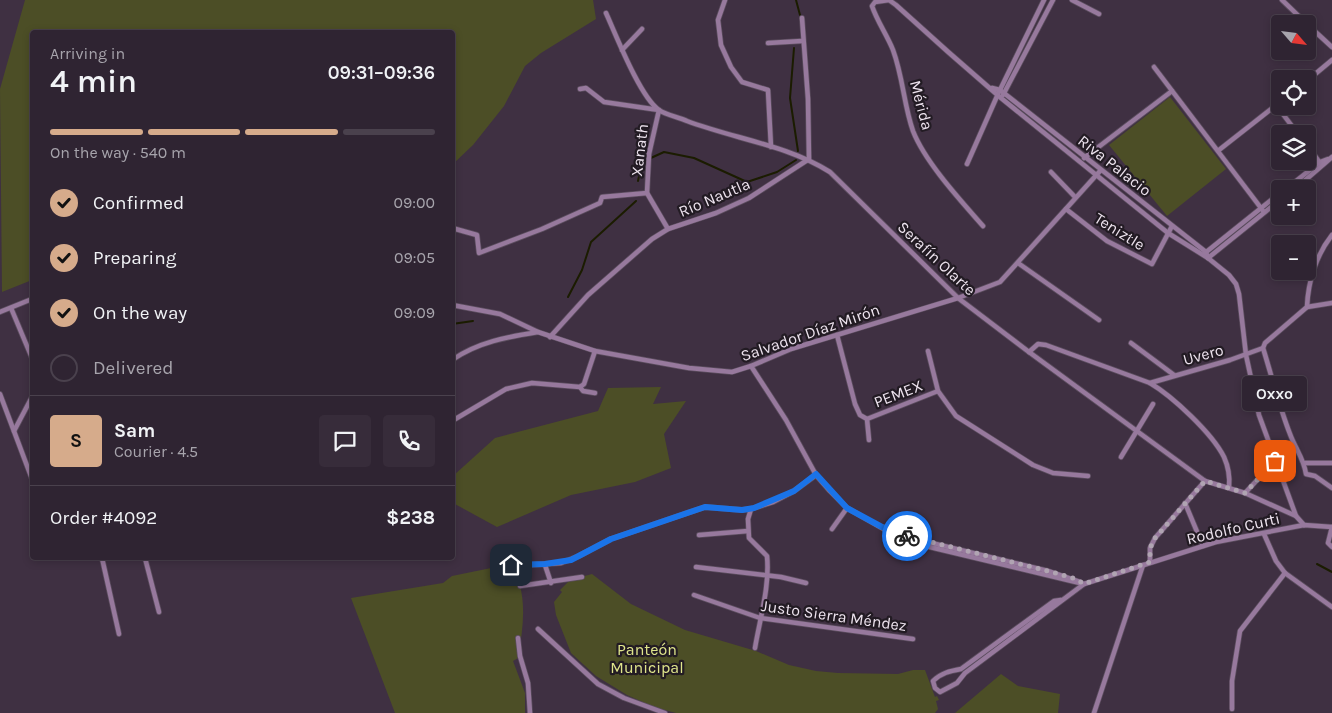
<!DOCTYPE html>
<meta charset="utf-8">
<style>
body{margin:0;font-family:Karla,sans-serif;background:#372c3a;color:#f1f3f6;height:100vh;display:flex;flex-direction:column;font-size:19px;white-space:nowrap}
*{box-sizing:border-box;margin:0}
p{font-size:16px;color:#a7a4ac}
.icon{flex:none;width:28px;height:28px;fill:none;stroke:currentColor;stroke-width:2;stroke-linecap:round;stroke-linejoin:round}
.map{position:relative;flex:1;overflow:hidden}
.sheet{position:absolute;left:30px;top:30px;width:425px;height:530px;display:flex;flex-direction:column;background:#2f2432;border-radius:5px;box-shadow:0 2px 8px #0003,0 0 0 1px #4a414d}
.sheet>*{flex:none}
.needle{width:32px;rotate:118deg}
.buttons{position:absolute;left:1271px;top:15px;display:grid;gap:10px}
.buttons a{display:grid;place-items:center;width:45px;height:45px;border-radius:5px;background:#2f2432;box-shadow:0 2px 8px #0003,0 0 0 1px #4a414d;font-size:25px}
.pin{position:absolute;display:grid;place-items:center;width:42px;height:42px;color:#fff;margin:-21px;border-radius:10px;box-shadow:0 2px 8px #0006}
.courier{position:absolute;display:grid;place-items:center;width:50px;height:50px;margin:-25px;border:4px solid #1a73e8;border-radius:50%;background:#fff;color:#222;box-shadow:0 1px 6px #0007}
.bubble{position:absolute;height:35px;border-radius:5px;background:#2f2432;box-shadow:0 2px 8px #0003,0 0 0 1px #4a414d;font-size:16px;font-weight:600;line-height:35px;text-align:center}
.head em{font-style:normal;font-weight:600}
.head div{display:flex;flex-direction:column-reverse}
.head{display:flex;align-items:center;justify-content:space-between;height:85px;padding:0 20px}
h1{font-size:32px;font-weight:600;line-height:38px}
.bar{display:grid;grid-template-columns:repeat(4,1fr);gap:8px 5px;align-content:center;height:60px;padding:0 20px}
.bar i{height:6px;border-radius:4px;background:#4a414d}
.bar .selected{background:#d6ab8b}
.bar p{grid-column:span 4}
.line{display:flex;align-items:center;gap:12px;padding:0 20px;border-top:1px solid #4a414d}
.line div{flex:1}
.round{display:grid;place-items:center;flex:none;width:52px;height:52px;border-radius:5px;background:#372c3a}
ol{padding:0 20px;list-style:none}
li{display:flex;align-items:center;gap:15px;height:55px}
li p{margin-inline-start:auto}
li .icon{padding:5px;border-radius:50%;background:#d6ab8b;color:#111;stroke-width:4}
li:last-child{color:#a7a4ac}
li i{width:28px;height:28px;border:2px solid #4a414d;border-radius:50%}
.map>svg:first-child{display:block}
.green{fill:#4c4e26}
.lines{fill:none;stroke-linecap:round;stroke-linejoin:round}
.stream{stroke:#1b1c00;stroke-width:2}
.street-casing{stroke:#5b4d5e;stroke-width:6}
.street{stroke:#97799d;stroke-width:4.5}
.done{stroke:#b0a4b2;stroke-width:5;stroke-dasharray:0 9}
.route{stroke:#1a73e8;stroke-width:6}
.labels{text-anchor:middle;stroke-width:4.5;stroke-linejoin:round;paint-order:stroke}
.street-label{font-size:16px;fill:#ede3ee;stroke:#221b23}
.park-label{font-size:16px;fill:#dfe58b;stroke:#221b23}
</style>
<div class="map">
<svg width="1332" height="713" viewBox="0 0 1332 713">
<rect width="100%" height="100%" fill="#3f3042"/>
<g class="green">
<polygon points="25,0 593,0 596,19 541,53 525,66 504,106 473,145 453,164 452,32 32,32 32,280 2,292 0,89"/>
<polygon points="1170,97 1226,169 1167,216 1109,145"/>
<polygon points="661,387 653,404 686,401 664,434 671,468 635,482 571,495 497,527 453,503 453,476 495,438 598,411 608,388"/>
<path d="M507,559C529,588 524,623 518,658L513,661L525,693V713H395L351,598L443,583L452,576L496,567L497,562Z"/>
<polygon points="592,574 631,604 685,630 756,651 789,665 816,671 838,673 898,674 913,670 925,670 935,697 937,696 939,700 936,701 938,709 935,713 676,713 654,707 627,695 596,676 571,653 556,615 554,602 562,592 560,590 570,580"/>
<polygon points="1001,674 1018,686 1060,694 1058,713 955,713"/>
</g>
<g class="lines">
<g class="stream">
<polyline points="796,0 800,15"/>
<polyline points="794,48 790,98 798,151"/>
<polyline points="638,181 642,162 664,152 694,158 747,182 777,172 796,160"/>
<polyline points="568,297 582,270 591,242 636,201"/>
<polyline points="452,324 473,321"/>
<polyline points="1317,564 1332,572"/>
</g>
<defs>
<g id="street">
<polyline points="725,0 718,20 721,45 731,67 742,82 768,90 771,147"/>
<polyline points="1072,0 1099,14"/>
<polyline points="1282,0 1307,24"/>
<path d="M606,13C616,35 640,97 659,110C666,115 678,117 687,121C735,139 787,145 830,172L958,298L1029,352L1205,481L1245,493L1296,516L1304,525"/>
<polyline points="1308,25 1332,47"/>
<polyline points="768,43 802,41"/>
<polyline points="622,50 642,29"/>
<polyline points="1154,67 1264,212"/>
<polyline points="1308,80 1332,60"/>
<polyline points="992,88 1000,90 1206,252 1208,258"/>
<polyline points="580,89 586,88 604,102 659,110 649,154 647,193"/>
<polyline points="1003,95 1053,0"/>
<polyline points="1276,105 1298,134"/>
<polyline points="1308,146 1320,163"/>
<polyline points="1219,150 1280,102"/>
<polyline points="1084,158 1172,91"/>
<polyline points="967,164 998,94 1044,0"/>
<polyline points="1051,172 1075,197"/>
<polyline points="1286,189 1320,162 1328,159"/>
<polyline points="1295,189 1332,157"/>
<polyline points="1066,209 1107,241 1152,264 1172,226"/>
<path d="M983,226C961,201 925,162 913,131C904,106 903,77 893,50C887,35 877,21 872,6L875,2L889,0L896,5C931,37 966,68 1001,98L1168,233L1208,258L1229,275L1236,284L1239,294L1246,355L1259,415L1296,516"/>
<polyline points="452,228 477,235 479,253 542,229 600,203 602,197 647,193 668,229"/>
<path d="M1332,235C1316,255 1308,282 1307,307L1265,343L1263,348C1272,377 1279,406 1290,434C1295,448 1304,459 1306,474L1315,476L1332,488"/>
<polyline points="1205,253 1280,193"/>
<polyline points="1208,258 1280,200"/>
<polyline points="1018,263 1099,320"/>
<polyline points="452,305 500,314 538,332 595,351 689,368 732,372 751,366 791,349 958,298 1000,282 1100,171"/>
<polyline points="1307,307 1332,303"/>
<polyline points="11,308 32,358"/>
<polyline points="0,312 32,299"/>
<polyline points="837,335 855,404 860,415 867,419 869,440"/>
<polyline points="550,337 588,295 652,239 668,229 716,213 749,198 809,159 808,99 802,18"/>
<polyline points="1131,343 1174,375"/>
<polyline points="928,351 938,391 956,416 1033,465 1053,473 1088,476"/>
<path d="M1029,352L1038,344L1046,345L1150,383C1172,396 1212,433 1224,457C1228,466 1230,477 1229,487"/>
<path d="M452,360C478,342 507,337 538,332"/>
<polyline points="751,366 786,420 816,475 830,491 847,508 889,532 913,543 1084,584"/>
<polyline points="1150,383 1230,360 1263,348"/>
<polyline points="580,387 584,384 595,351"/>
<polyline points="580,387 583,391 595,393"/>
<polyline points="0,394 32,479"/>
<polyline points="867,419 938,391"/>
<polyline points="452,421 506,389 532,383 580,387"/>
<polyline points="14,431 32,397"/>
<polyline points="1121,457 1153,404"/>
<polyline points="1305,463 1332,463"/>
<polyline points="1245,493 1275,461 1296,448"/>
<polyline points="1185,503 1203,546"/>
<path d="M751,509L748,519L749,538L767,556C770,586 760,618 755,648"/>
<polyline points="884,527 915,539 1048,571 1080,582"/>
<polyline points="1332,527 1328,543 1332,547"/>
<polyline points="832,529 847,508"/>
<polyline points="1264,534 1276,561 1285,573 1332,607"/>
<polyline points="699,535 748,531"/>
<polyline points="102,558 119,634"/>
<polyline points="145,558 159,612"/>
<polyline points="1150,562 1150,548 1155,538 1205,481"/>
<polyline points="545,565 551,583"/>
<polyline points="496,567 561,563 579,556 611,539 705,507 742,510 751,509 773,502 794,491 816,475"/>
<polyline points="696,567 781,577 806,583"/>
<polyline points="520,586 582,577"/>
<polyline points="694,595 760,618 913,639"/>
<path d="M1061,600L1054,601L961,669C950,671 941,673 933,681L935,688L940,692L957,683L965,673L1084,584L1216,542L1304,525L1332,527"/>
<polyline points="538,629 598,684 624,698 665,713"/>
<polyline points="518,638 520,656 528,683 530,713"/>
<polyline points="1232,709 1232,681 1240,631 1285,573"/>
<polyline points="1094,713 1143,565"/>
</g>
</defs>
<use href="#street" class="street-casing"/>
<use href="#street" class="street"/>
</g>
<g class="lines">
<polyline class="done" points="907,536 1048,571 1076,579 1084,584 1150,562 1150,548 1155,538 1205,481 1245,493 1275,461"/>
<polyline class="route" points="511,565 545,564 571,560 611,539 705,507 742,510 754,508 794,491 816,474 847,508 882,527 907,536"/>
</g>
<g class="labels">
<g class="street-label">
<text transform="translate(922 105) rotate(75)" y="6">Mérida</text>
<text transform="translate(639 150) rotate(-83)" y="6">Xanath</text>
<text transform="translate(1115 165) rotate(38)" y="6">Riva Palacio</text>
<text transform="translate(714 197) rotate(-23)" y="6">Río Nautla</text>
<text transform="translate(1120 231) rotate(32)" y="6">Teniztle</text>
<text transform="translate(937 258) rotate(43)" y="6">Serafín Olarte</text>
<text transform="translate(810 332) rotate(-19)" y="6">Salvador Díaz Mirón</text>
<text transform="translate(1203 354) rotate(-15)" y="6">Uvero</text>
<text transform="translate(898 393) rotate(-21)" y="6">PEMEX</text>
<text transform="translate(1233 528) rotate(-13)" y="6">Rodolfo Curti</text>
<text transform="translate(834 615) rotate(8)" y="6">Justo Sierra Méndez</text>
</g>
<g class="park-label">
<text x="647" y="655">Panteón<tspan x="647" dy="18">Municipal</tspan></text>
</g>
</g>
</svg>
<div class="buttons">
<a><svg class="needle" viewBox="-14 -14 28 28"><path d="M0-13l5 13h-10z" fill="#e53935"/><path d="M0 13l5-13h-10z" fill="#a7a4ac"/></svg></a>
<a><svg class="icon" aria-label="locate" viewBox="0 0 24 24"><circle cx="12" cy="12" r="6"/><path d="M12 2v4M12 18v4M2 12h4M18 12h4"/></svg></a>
<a><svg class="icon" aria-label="layers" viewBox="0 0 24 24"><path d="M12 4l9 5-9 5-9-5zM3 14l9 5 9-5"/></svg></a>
<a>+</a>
<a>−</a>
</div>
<div class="pin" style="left:1275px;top:461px;background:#ea580c"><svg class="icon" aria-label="bag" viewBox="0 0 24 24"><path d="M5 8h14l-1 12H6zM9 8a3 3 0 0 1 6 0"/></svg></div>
<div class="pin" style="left:511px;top:565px;background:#1f2937"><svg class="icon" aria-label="home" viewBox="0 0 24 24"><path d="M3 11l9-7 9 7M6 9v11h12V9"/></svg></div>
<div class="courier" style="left:907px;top:536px"><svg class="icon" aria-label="bike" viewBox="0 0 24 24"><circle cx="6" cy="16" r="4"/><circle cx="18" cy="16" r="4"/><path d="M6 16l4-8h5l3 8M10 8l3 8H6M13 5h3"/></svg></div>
<div class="bubble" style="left:1242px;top:376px;width:65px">Oxxo</div>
<section class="sheet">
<div class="head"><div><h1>4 min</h1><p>Arriving in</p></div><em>09:31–09:36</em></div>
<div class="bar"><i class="selected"></i><i class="selected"></i><i class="selected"></i><i></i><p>On the way · 540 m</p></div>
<ol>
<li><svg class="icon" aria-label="check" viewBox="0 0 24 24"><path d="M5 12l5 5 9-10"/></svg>Confirmed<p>09:00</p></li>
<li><svg class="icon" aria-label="check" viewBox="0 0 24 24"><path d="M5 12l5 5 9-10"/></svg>Preparing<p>09:05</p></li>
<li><svg class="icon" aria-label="check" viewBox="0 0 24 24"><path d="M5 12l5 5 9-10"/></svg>On the way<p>09:09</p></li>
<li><i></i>Delivered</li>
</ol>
<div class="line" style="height:90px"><b class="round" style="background:#d6ab8b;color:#111">S</b><div><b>Sam</b><p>Courier · 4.5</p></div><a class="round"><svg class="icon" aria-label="chat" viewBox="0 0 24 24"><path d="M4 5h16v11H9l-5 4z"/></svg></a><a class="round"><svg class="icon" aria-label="phone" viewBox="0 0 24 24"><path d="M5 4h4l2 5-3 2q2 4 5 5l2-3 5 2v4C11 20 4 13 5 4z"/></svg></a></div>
<div class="line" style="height:65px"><div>Order #4092</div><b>$238</b></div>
</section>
</div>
